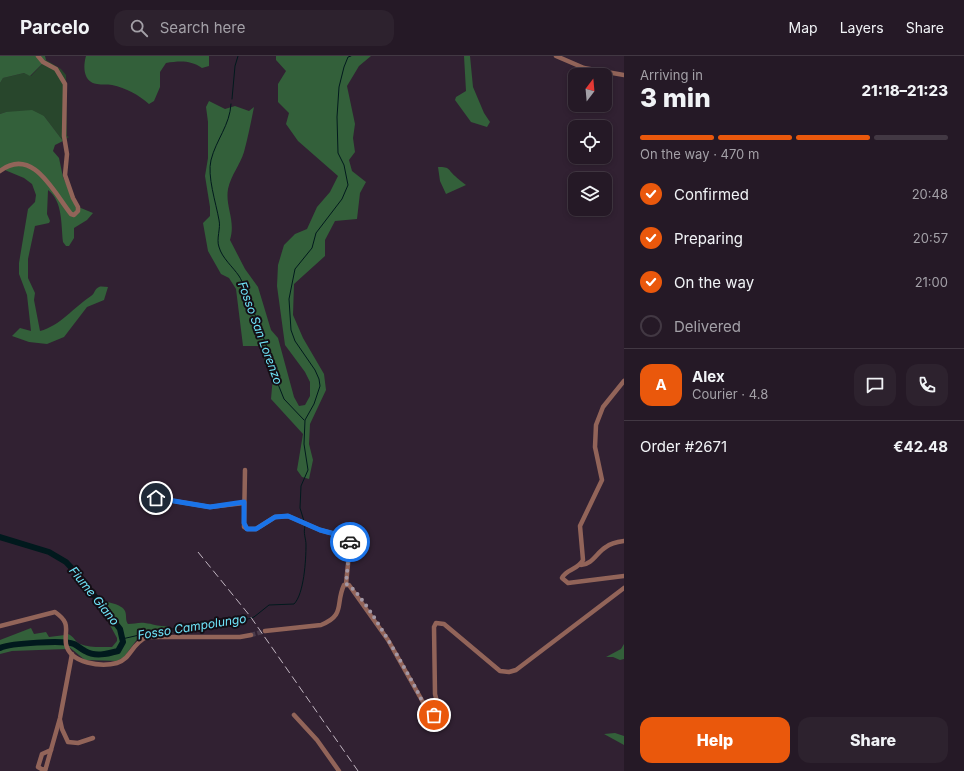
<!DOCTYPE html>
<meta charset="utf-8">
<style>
body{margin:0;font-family:Inter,sans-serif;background:#2d222e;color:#f1f3f6;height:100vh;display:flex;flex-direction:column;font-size:15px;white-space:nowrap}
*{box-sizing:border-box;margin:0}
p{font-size:13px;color:#a3a0a7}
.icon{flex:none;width:22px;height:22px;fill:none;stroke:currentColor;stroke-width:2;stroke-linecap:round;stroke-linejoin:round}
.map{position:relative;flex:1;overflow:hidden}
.panel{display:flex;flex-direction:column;background:#251926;width:340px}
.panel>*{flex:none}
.needle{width:26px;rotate:16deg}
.tools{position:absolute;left:568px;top:12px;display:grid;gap:8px}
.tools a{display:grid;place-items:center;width:44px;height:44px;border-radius:8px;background:#251926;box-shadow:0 2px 6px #0003,0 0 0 1px #423843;font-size:20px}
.pin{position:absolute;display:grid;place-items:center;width:34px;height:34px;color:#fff;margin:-17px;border:2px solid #fff;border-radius:50%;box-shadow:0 1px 4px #0007}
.courier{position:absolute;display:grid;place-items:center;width:40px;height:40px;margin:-20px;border:3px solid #1a73e8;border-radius:50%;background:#fff;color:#222;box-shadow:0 1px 5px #0007}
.overview em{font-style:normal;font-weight:800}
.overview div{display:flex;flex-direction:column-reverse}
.overview{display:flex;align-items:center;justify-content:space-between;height:68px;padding:0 16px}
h1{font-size:26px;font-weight:800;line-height:30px}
.bar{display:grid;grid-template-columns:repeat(4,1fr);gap:6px 4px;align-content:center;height:48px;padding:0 16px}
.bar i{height:5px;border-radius:3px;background:#423843}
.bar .selected{background:#ea580c}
.bar p{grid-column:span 4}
.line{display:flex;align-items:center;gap:10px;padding:0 16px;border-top:1px solid #423843}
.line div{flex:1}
.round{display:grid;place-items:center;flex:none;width:42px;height:42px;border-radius:12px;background:#2d222e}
ol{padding:0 16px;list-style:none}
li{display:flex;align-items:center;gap:12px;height:44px}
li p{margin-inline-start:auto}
li .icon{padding:4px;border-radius:50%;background:#ea580c;color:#fff;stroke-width:4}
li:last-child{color:#a3a0a7}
li i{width:22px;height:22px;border:2px solid #423843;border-radius:50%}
.action{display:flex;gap:8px;margin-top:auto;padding:8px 16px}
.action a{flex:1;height:46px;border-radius:12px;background:#ea580c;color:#fff;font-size:16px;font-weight:800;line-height:46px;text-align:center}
.action a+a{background:#2d222e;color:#f1f3f6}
header{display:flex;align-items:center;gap:24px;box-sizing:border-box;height:56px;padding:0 20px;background:#251926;border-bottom:1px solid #423843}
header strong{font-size:19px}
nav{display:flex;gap:22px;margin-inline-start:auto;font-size:14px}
.search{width:280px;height:36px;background:#2d222e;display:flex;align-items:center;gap:10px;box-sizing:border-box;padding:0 14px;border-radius:12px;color:#a3a0a7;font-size:15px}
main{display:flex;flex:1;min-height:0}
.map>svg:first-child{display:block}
.green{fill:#28462c}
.forest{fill:#33603a}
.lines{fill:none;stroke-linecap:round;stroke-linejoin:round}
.stream{stroke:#01191d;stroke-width:1}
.river{stroke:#01191d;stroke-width:6}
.minor-tunnel{stroke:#4b3c4c;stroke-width:4.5;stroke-dasharray:4.5 2;stroke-linecap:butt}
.minor{stroke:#926459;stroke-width:4.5}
.rail{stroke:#c1b5c1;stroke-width:1;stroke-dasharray:8 4;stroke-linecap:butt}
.done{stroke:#a397a4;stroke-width:4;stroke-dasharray:0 7.2}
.route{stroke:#1a73e8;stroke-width:5}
.labels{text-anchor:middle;stroke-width:4;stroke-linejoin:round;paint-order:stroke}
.water-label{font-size:12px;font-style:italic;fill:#6fe4f9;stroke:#140e15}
</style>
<header>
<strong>Parcelo</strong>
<div class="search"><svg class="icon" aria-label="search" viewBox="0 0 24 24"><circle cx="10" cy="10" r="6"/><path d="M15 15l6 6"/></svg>Search here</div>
<nav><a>Map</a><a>Layers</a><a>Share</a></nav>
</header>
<main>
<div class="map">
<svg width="624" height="715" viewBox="0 0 624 715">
<rect width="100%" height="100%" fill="#312132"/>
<polygon class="green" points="46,4 61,13 66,19 67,80 69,81 63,85 44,60 6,56 0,58 0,27 3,22 24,17 31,20"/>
<g class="forest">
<polygon points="0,0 45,0 46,4 30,20 24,17 3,22 0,27"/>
<path d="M86,0H209V10L202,12C190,4 180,5 166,7L160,16V31L154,45L149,48C139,39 126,32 112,29C107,28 102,29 97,28C83,26 83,10 86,0Z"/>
<path d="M276,0H371L359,10L347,30L355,68L353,82L355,96L349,104L352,115L366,126L360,137L357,163L335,165L325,184V200L294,228L293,259L303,282L324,318L326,334L310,368L309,388L313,404L309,423L302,421L297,414L303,378L271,343L273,320L265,308L262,290H243L236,233L229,222L221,218L208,195L203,167L210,160V151L205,120L208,102V66L206,51L209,45L225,53L235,50L249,55L254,51C251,66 248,81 244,96C240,109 231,119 228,133C225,151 236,164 230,184L245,213L258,231L271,274L278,282L294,341L299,350L305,349L310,340V326L305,316L285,289L277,230L278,209L284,189L295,178L307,173L317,151L330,136L338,120L298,85L286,68L289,57L278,46V28L286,15L276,4Z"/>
<polygon points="464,0 470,0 473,31 484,57 490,66 487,71 471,66 455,44 456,41 466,35"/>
<path d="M32,54L44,60L63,85L55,89L53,95L59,102L63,121L76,150L93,157L87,164L74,172V182L69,190H66L63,186C61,169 63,145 48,134L47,158L50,165L49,167L35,170L28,203V222L35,237L34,244L40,275C60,270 74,251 91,240C95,238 94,233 99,231C101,230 105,231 108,231L104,244L87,251L64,281L47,288L29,286L12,280L20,272L31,275L27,239L19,218V207L28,153L35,146L36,139L32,128L24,122L0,112V58L6,56Z"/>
<path d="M438,111C451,111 447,113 455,120C458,123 462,126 466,129L446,138L440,125Z"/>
<path d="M101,545C107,546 122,548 125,555C127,560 125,564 128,568C134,568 139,566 145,567C154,568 159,571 168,570L173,577H157L138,582L124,601L117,605L85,604L68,590V578C74,580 75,586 80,588C89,592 102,591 112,591L117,585V582L98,547Z"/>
<polygon points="31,572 34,578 46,576 49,581 65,579 66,593 12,595 0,598 0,584"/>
<polygon points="624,588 624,603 620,604 613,601 606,601 621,593"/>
<polygon points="615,677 624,680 624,689 604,678"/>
</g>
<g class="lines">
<g class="stream">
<polyline points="232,43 235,10 238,0"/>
<path d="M231,48C230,69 216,84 211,104C207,120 216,147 219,164C221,172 216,183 219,191C222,202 233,211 239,220C242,224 251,247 252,251L274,310L278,328L284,343L304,364"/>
<polyline points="304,465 300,452 301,430 308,414 304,388 305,364 314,348 320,330 319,323 315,314 295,285 291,274 289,243 295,213 312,192 316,177 342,143 348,129 344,109 338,97 337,61 339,31 344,11 348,1 351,0"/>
<path d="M122,583L161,574L236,567L254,561L269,549L294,548C304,538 306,504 306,489C306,482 303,478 305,470"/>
</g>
<path class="river" d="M0,481L49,496L66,506L80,521L120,573L123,586L118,595C107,598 95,601 85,595C81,593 78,590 74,588C64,584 10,587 0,592"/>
<polyline class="minor-tunnel" points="251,579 265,575"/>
<g class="minor">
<polyline points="556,0 584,12 624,19"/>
<path d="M0,115C33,90 54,137 71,158L74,159L78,155V151L73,142L65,119L67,98L64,80L65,28L56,13L43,6L38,0"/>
<path d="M624,325L603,351L596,369L595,391L602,424L580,470L583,504C578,514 566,513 562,522L568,527L624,520"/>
<polyline points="245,414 244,471 247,473 256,473 275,461 288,460 320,474 346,481 350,488 346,528"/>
<polyline points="156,442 210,451 244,447"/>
<path d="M581,509C592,509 597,496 606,491C611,487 617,486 624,485"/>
<path d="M0,570L55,556C72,568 64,573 66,588C70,608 102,611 117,607C130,604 132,587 147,581H240L251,579"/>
<path d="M265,575L321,569C346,559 335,548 344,529H349L388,584L424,648L431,658L437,660L440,658L435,638L434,571L436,567L444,568L500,615L509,616L516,614L624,532"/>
<polyline points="294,659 317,684 339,715"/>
<polyline points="60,664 62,673 68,686 78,687 93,682"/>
<polyline points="45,713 43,714 38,711 42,698 51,694"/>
<polyline points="45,715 60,662 72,598"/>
</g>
<polyline class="rail" points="198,496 250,560 358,715"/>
</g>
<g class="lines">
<path class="done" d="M350,486L346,528C360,531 405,613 414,629C420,639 424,653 434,659"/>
<polyline class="route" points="156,442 210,451 244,446 244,467 247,473 256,473 275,461 288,460 320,474 346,481 350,486"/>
</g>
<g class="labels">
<g class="water-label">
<text transform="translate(260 277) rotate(70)" y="4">Fosso San Lorenzo</text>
<text transform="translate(94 540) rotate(51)" y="4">Fiume Giano</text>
<text transform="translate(192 571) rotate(-9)" y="4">Fosso Campolungo</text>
</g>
</g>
</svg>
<div class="tools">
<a><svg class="needle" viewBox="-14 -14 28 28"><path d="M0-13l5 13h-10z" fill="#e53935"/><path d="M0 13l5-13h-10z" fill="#a3a0a7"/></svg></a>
<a><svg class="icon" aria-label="locate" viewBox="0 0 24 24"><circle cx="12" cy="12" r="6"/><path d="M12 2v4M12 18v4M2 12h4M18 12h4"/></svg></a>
<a><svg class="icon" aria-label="layers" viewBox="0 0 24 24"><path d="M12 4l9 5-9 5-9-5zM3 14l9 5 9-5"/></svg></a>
</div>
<div class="pin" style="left:434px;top:659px;background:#ea580c"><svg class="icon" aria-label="bag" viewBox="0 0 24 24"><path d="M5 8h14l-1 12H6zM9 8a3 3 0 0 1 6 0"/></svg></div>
<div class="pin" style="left:156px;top:442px;background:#1f2937"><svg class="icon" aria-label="home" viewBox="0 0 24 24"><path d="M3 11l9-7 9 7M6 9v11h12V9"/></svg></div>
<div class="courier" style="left:350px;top:486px"><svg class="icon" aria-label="car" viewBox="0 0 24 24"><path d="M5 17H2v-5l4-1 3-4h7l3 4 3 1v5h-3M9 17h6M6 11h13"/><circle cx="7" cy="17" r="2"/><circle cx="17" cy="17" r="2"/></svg></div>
</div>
<section class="panel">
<div class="overview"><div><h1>3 min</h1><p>Arriving in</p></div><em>21:18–21:23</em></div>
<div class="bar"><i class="selected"></i><i class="selected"></i><i class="selected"></i><i></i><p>On the way · 470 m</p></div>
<ol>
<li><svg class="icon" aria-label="check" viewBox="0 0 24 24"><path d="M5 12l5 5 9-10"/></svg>Confirmed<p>20:48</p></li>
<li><svg class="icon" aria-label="check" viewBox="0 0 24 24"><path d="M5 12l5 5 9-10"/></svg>Preparing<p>20:57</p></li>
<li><svg class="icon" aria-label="check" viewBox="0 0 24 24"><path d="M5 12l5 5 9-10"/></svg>On the way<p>21:00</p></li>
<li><i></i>Delivered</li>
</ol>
<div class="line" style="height:72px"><b class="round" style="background:#ea580c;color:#fff">A</b><div><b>Alex</b><p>Courier · 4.8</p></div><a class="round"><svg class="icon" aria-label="chat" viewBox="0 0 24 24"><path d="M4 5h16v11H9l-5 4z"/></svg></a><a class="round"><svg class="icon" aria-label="phone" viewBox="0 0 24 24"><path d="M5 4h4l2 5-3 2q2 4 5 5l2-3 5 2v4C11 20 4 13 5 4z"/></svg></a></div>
<div class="line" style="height:52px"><div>Order #2671</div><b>€42.48</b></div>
<div class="action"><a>Help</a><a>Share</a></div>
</section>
</main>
